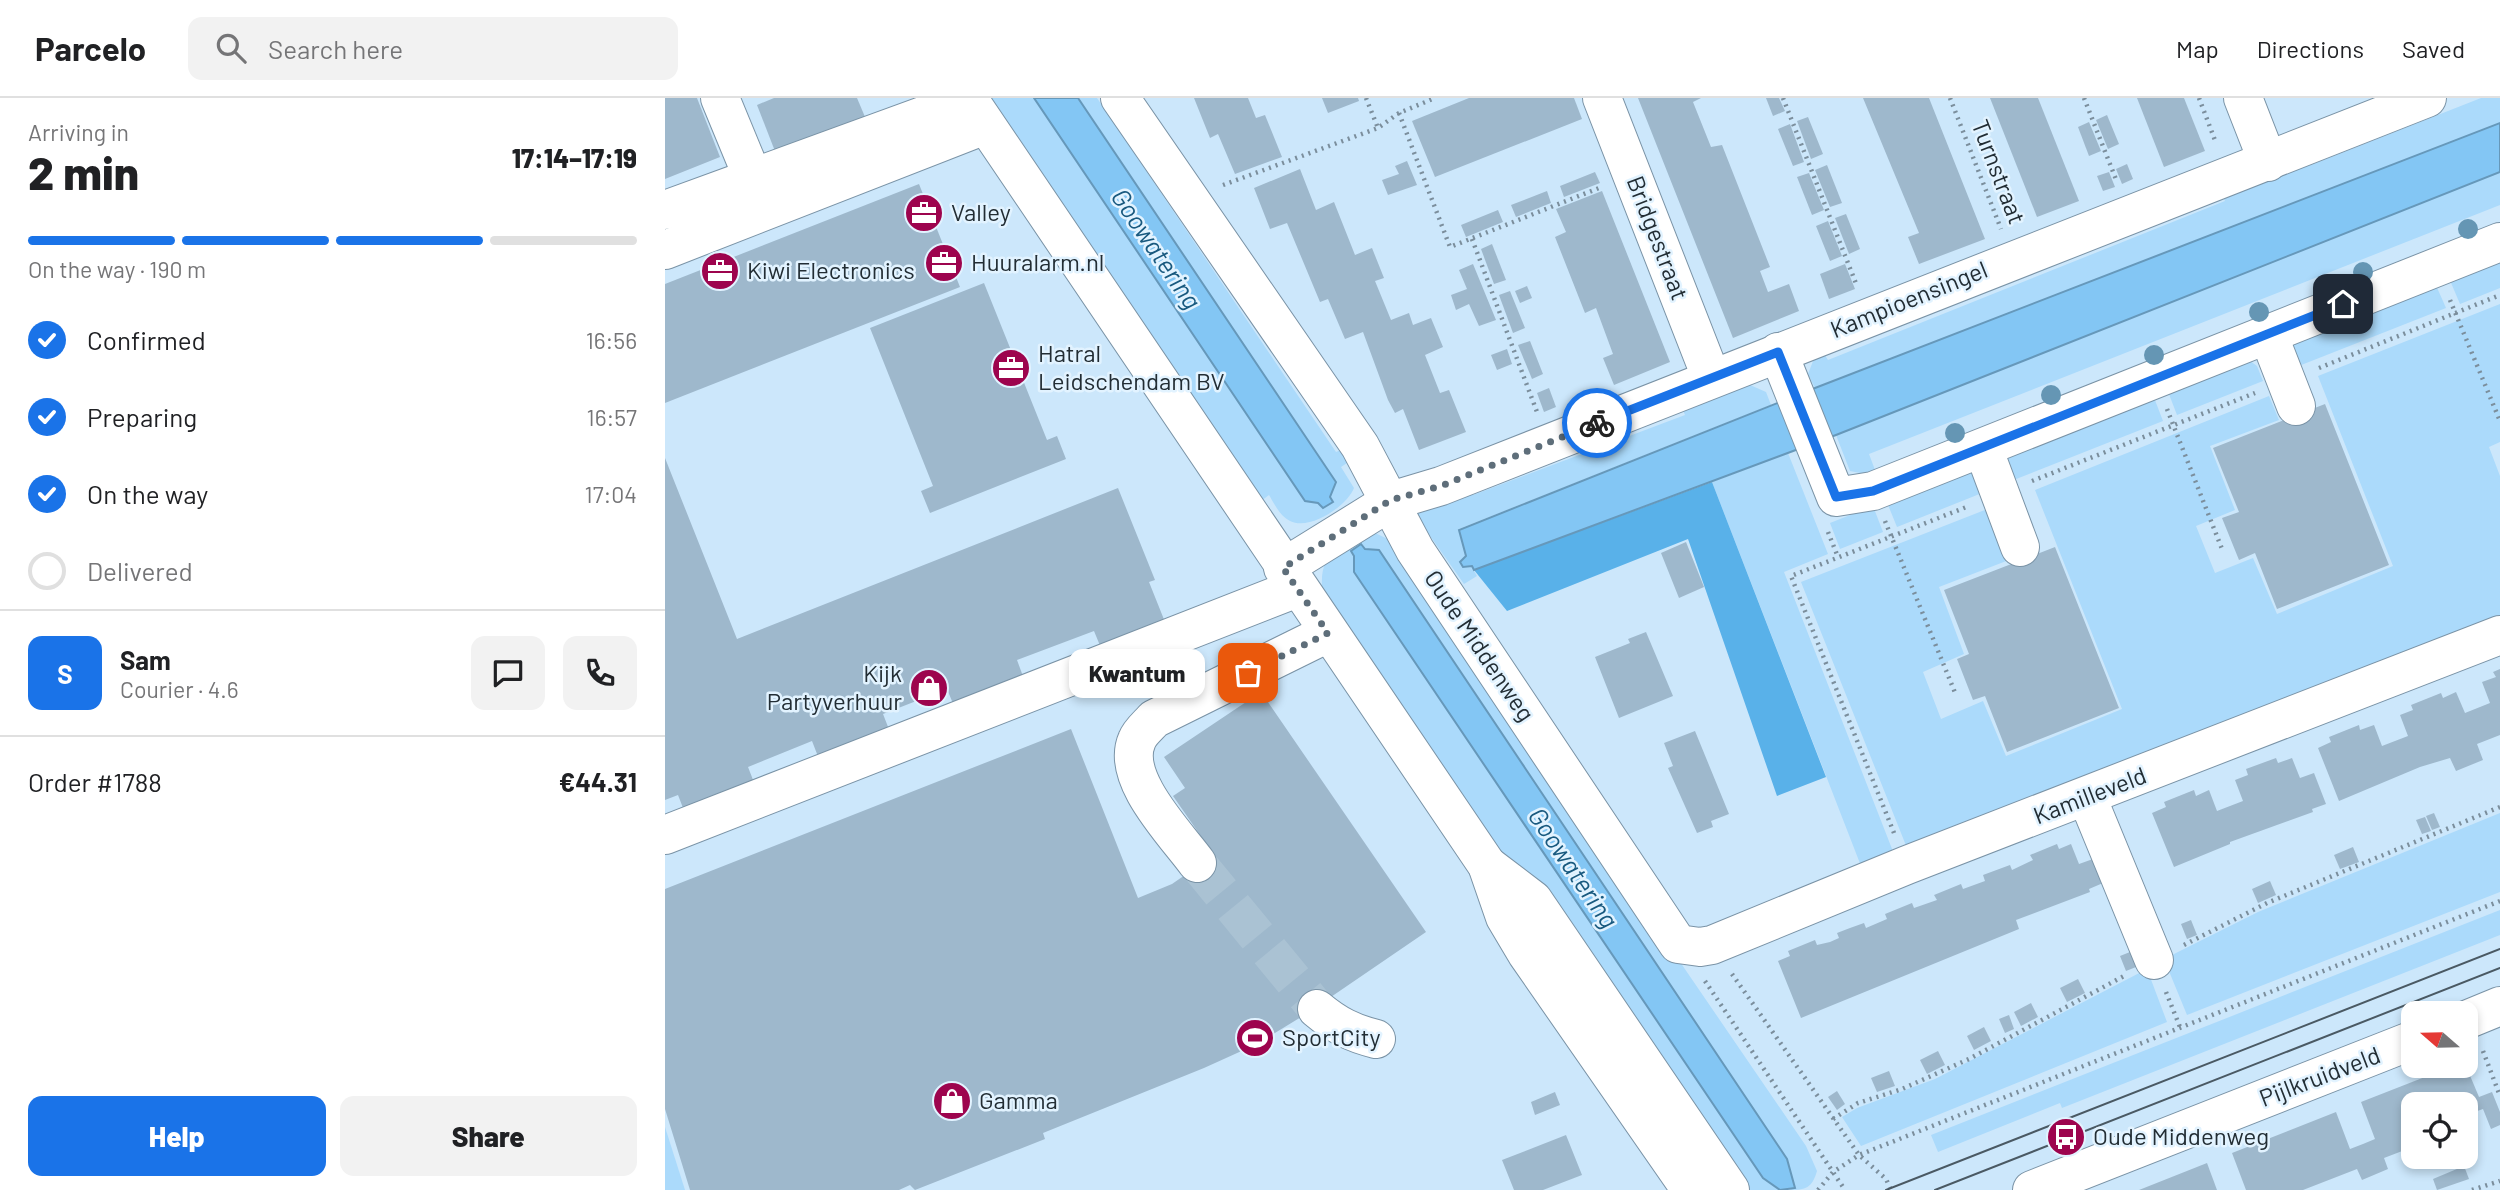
<!DOCTYPE html>
<meta charset="utf-8">
<style>
body{margin:0;font-family:Barlow,sans-serif;background:#f2f2f2;color:#202124;height:100vh;display:flex;flex-direction:column;font-size:26px;white-space:nowrap}
*{box-sizing:border-box;margin:0}
p{font-size:23px;color:#757577}
.icon{flex:none;width:38px;height:38px;fill:none;stroke:currentColor;stroke-width:2;stroke-linecap:round;stroke-linejoin:round}
.map{position:relative;flex:1;overflow:hidden}
.sheet{display:flex;flex-direction:column;background:#fff;width:665px}
.sheet>*{flex:none}
.needle{width:46px;rotate:290deg}
.tools{position:absolute;left:1736px;top:903px;display:grid;gap:14px}
.tools a{display:grid;place-items:center;width:77px;height:77px;border-radius:14px;background:#fff;box-shadow:0 4px 10px #0003;font-size:35px}
.pin{position:absolute;display:grid;place-items:center;width:60px;height:60px;color:#fff;margin:-30px;border-radius:14px;box-shadow:0 4px 10px #0006}
.courier{position:absolute;display:grid;place-items:center;width:70px;height:70px;margin:-35px;border:5px solid #1a73e8;border-radius:50%;background:#fff;color:#222;box-shadow:0 2px 9px #0007}
.bubble{position:absolute;height:49px;border-radius:14px;background:#fff;box-shadow:0 4px 10px #0003;font-size:23px;font-weight:800;line-height:49px;text-align:center}
.summary em{font-style:normal;font-weight:800}
.summary div{display:flex;flex-direction:column-reverse}
.summary{display:flex;align-items:center;justify-content:space-between;height:119px;padding:0 28px}
h1{font-size:46px;font-weight:800;line-height:52px}
.bar{display:grid;grid-template-columns:repeat(4,1fr);gap:10px 7px;align-content:center;height:84px;padding:0 28px}
.bar i{height:9px;border-radius:5px;background:#e0e0e0}
.bar .on{background:#1a73e8}
.bar p{grid-column:span 4}
.line{display:flex;align-items:center;gap:18px;padding:0 28px;border-top:2px solid #e0e0e0}
.line div{flex:1}
.round{display:grid;place-items:center;flex:none;width:74px;height:74px;border-radius:14px;background:#f2f2f2}
ol{padding:0 28px;list-style:none}
li{display:flex;align-items:center;gap:21px;height:77px}
li p{margin-inline-start:auto}
li .icon{padding:7px;border-radius:50%;background:#1a73e8;color:#fff;stroke-width:4}
li:last-child{color:#757577}
li i{width:38px;height:38px;border:4px solid #e0e0e0;border-radius:50%}
.primary-button{display:flex;gap:14px;margin-top:auto;padding:14px 28px}
.primary-button a{flex:1;height:80px;border-radius:14px;background:#1a73e8;color:#fff;font-size:28px;font-weight:800;line-height:80px;text-align:center}
.primary-button a+a{background:#f2f2f2;color:#202124}
header{display:flex;align-items:center;gap:42px;box-sizing:border-box;height:98px;padding:0 35px;background:#fff;border-bottom:2px solid #e0e0e0}
header strong{font-size:33px}
nav{display:flex;gap:38px;margin-inline-start:auto;font-size:24px}
.search{width:490px;height:63px;background:#f2f2f2;display:flex;align-items:center;gap:18px;box-sizing:border-box;padding:0 24px;border-radius:14px;color:#757577;font-size:26px}
main{display:flex;flex:1;min-height:0}
.map>svg:first-child{display:block}
.green{fill:#abdafb}
.forest{fill:#59b1e9}
.water{fill:#83c6f4;stroke:#6698ba;stroke-width:2}
.building{fill:#9eb8cc}
.lines{fill:none;stroke-linecap:round;stroke-linejoin:round}
.minor-tunnel{stroke:#aac2d3;stroke-width:38;stroke-dasharray:38 19;stroke-linecap:butt}
.minor-casing{stroke:#7a93a6;stroke-width:40}
.path{stroke:#7b8e9c;stroke-width:4.5;stroke-dasharray:2 5;stroke-linecap:butt}
.minor{stroke:#fff;stroke-width:38}
.tram{stroke:#4a5963;stroke-width:2}
.tree{fill:#6596b4}
.done{stroke:#5e6e7a;stroke-width:7;stroke-dasharray:0 12.6}
.route{stroke:#1a73e8;stroke-width:9}
.labels{text-anchor:middle;stroke-width:5;stroke-linejoin:round;paint-order:stroke}
.street-label{font-size:24px;fill:#222d34;stroke:#e2f3ff}
.poi-label{font-size:24px;fill:#222d34;stroke:#e2f3ff;text-anchor:start}
.water-label{font-size:26px;font-style:italic;fill:#18597f;stroke:#e2f3ff}
</style>
<header>
<strong>Parcelo</strong>
<div class="search"><svg class="icon" aria-label="search" viewBox="0 0 24 24"><circle cx="10" cy="10" r="6"/><path d="M15 15l6 6"/></svg>Search here</div>
<nav><a>Map</a><a>Directions</a><a>Saved</a></nav>
</header>
<main>
<section class="sheet">
<div class="summary"><div><h1>2 min</h1><p>Arriving in</p></div><em>17:14–17:19</em></div>
<div class="bar"><i class="on"></i><i class="on"></i><i class="on"></i><i></i><p>On the way · 190 m</p></div>
<ol>
<li><svg class="icon" aria-label="check" viewBox="0 0 24 24"><path d="M5 12l5 5 9-10"/></svg>Confirmed<p>16:56</p></li>
<li><svg class="icon" aria-label="check" viewBox="0 0 24 24"><path d="M5 12l5 5 9-10"/></svg>Preparing<p>16:57</p></li>
<li><svg class="icon" aria-label="check" viewBox="0 0 24 24"><path d="M5 12l5 5 9-10"/></svg>On the way<p>17:04</p></li>
<li><i></i>Delivered</li>
</ol>
<div class="line" style="height:126px"><b class="round" style="background:#1a73e8;color:#fff">S</b><div><b>Sam</b><p>Courier · 4.6</p></div><a class="round"><svg class="icon" aria-label="chat" viewBox="0 0 24 24"><path d="M4 5h16v11H9l-5 4z"/></svg></a><a class="round"><svg class="icon" aria-label="phone" viewBox="0 0 24 24"><path d="M5 4h4l2 5-3 2q2 4 5 5l2-3 5 2v4C11 20 4 13 5 4z"/></svg></a></div>
<div class="line" style="height:91px"><div>Order #1788</div><b>€44.31</b></div>
<div class="primary-button"><a>Help</a><a>Share</a></div>
</section>
<div class="map">
<svg width="1835" height="1092" viewBox="0 0 1835 1092">
<rect width="100%" height="100%" fill="#cce7fb"/>
<g class="green">
<path d="M325,0H369L640,403L653,405L658,410L668,404L665,399L671,384L413,0H432L671,354L678,351L685,363L676,369L689,390C682,408 645,433 625,423C615,418 610,407 604,397L596,403Z"/>
<polygon points="1816,0 1835,0 1835,25 1150,290 1143,276 1152,253 1156,251 1163,262 1560,103 1556,93 1646,67"/>
<polygon points="1835,74 1835,107 1204,356 1210,372 1200,376 1185,373 1171,337"/>
<polygon points="1835,159 1835,190 1795,206 1784,180"/>
<polygon points="1770,185 1781,210 1621,273 1619,245"/>
<polygon points="1835,206 1835,344 1824,349 1835,378 1835,517 1242,750 1136,484 1330,408 1349,460 1274,489 1299,556 1258,574 1276,621 1318,603 1341,658 1457,611 1370,392 1604,298 1614,322 1545,348 1570,412 1531,428 1550,475 1588,460 1612,516 1728,468 1653,278"/>
<polygon points="1581,260 1592,268 1598,283 1512,317 1502,291"/>
<polygon points="1076,283 1101,294 1106,307 794,431 801,459 812,478 799,486 751,418 758,409 805,389 808,397 1020,317 1016,307"/>
<polygon points="1488,297 1498,323 1336,387 1337,357"/>
<polygon points="1123,355 1163,456 1119,474 1229,756 1196,768 1047,384"/>
<polygon points="1300,371 1310,378 1317,395 1232,429 1221,402"/>
<polygon points="1208,408 1218,434 1175,451 1165,425"/>
<path d="M710,435L727,443L1141,1048L1152,1073C1147,1090 1141,1092 1124,1092L1130,1089L1122,1061L714,453L699,451L696,446L689,458V474L1098,1080L1115,1092H1077L833,757L657,488C655,450 680,448 710,435Z"/>
<polygon points="1835,715 1835,794 1522,917 1499,861 1593,814"/>
<polygon points="1835,812 1835,837 1397,1010 1395,1005 1273,1054 1266,1037"/>
<polygon points="1482,871 1502,924 1196,1048 1177,1019 1192,1010 1270,981"/>
<polygon points="0,1029 20,1092 0,1092"/>
</g>
<polygon class="forest" points="1047,384 1161,679 1112,698 1023,441 842,513 809,472"/>
<g class="water">
<polygon points="369,0 413,0 671,384 665,399 668,404 658,410 653,405 640,403"/>
<polygon points="1835,25 1835,74 1171,337 809,472 807,468 798,469 795,464 801,458 794,432 1150,290"/>
<polygon points="696,446 700,451 714,452 1122,1061 1130,1090 1115,1092 1098,1080 689,474 689,458 686,453"/>
</g>
<g class="building">
<polygon points="0,0 32,0 55,59 0,81"/>
<polygon points="109,0 192,0 203,26 113,61 92,7"/>
<polygon points="529,0 583,0 591,20 600,17 617,59 570,76 553,36 545,40"/>
<polygon points="657,0 693,0 694,3 663,15"/>
<polygon points="804,0 909,0 917,21 770,79 747,23"/>
<polygon points="973,0 1036,0 1028,4 1046,49 1057,47 1105,169 1095,173 1103,194 1124,186 1134,213 1068,240"/>
<polygon points="1101,0 1114,0 1120,13 1108,18"/>
<polygon points="1198,0 1264,0 1320,141 1254,166 1243,139 1254,135"/>
<polygon points="1325,0 1373,0 1414,103 1372,119"/>
<polygon points="1472,0 1519,0 1540,53 1499,69"/>
<polygon points="1442,17 1454,46 1443,51 1431,22"/>
<polygon points="1143,19 1158,56 1146,61 1132,23"/>
<polygon points="1424,24 1436,53 1424,58 1413,29"/>
<polygon points="1125,26 1139,64 1128,68 1113,31"/>
<polygon points="742,63 752,87 723,97 717,82 734,76 730,68"/>
<polygon points="1462,66 1468,81 1457,86 1451,71"/>
<polygon points="1162,67 1177,105 1165,109 1150,72"/>
<polygon points="635,71 651,112 669,104 690,157 707,150 719,180 710,183 726,222 744,215 748,227 766,220 778,249 760,257 775,295 784,292 801,334 754,352 738,311 730,315 723,302 698,234 680,241 663,201 655,204 622,125 605,131 589,90"/>
<polygon points="930,74 935,85 899,99 895,88"/>
<polygon points="1444,74 1450,89 1438,93 1432,78"/>
<polygon points="1144,75 1159,112 1147,117 1132,79"/>
<polygon points="254,86 295,189 0,305 0,186"/>
<polygon points="882,93 886,105 851,119 846,107"/>
<polygon points="937,93 1005,264 949,287 938,260 948,256 931,210 920,215 890,139 901,134 891,111"/>
<polygon points="833,112 838,124 801,139 796,127"/>
<polygon points="1181,116 1195,151 1184,156 1170,120"/>
<polygon points="1163,123 1177,158 1165,163 1151,128"/>
<polygon points="827,146 841,182 829,186 816,151"/>
<polygon points="808,166 831,222 814,228 804,206 791,212 786,197 802,191 794,172"/>
<polygon points="1180,166 1190,191 1164,201 1155,176"/>
<polygon points="319,185 382,342 392,338 401,361 265,415 256,393 268,388 205,230"/>
<polygon points="862,188 867,200 855,205 850,193"/>
<polygon points="845,193 860,230 848,235 834,197"/>
<polygon points="865,243 878,276 867,281 853,247"/>
<polygon points="842,251 847,266 832,272 826,257"/>
<polygon points="884,290 891,309 879,314 872,295"/>
<polygon points="1660,306 1724,467 1612,511 1590,455 1574,462 1557,420 1574,414 1548,350"/>
<polygon points="0,360 72,541 453,390 490,482 484,484 500,524 436,550 429,533 352,562 359,581 289,608 282,591 218,616 225,634 154,661 147,643 83,669 90,687 20,715 13,697 0,702"/>
<polygon points="1021,444 1039,489 1014,500 996,455"/>
<polygon points="1390,449 1454,610 1342,654 1320,598 1308,602 1292,561 1304,556 1279,492"/>
<polygon points="981,534 1008,598 954,620 930,559 965,545 963,541"/>
<polygon points="1835,571 1835,637 1812,646 1818,662 1791,673 1785,660 1755,669 1674,703 1653,650 1666,644 1664,639 1694,627 1695,632 1709,627 1717,648 1743,638 1735,617 1748,612 1746,607 1776,595 1778,600 1791,594 1800,615 1825,605 1817,584 1831,579 1828,574"/>
<polygon points="596,594 761,834 641,916 592,946 539,970 378,1035 380,1041 250,1092 245,1087 234,1092 25,1092 0,1011 0,791 406,631 473,800 507,786 549,757 508,698 520,690 499,659"/>
<polygon points="1030,633 1064,716 1046,723 1048,729 1032,735 1003,670 1008,668 999,645"/>
<polygon points="1611,660 1613,665 1627,660 1635,680 1649,675 1661,706 1647,711 1648,714 1565,744 1565,746 1509,769 1487,715 1501,709 1499,704 1529,692 1531,698 1544,692 1552,713 1578,703 1570,682 1583,677 1581,671"/>
<polygon points="1769,715 1775,729 1767,732 1761,718"/>
<polygon points="1760,719 1766,733 1757,736 1751,722"/>
<polygon points="1392,746 1394,751 1406,746 1414,766 1428,761 1438,785 1424,791 1425,794 1351,822 1354,831 1136,920 1113,863 1125,858 1123,853 1150,842 1152,847 1165,844 1174,840 1172,835 1185,830 1199,825 1201,830 1222,821 1220,816 1247,805 1249,810 1272,802 1269,797 1296,786 1298,791 1320,783 1318,777 1345,767 1347,772 1368,762 1365,757"/>
<polygon points="1688,749 1694,764 1675,771 1669,757"/>
<polygon points="1605,783 1611,797 1593,805 1587,791"/>
<polygon points="1526,822 1532,837 1522,841 1516,826"/>
<polygon points="1465,854 1471,869 1461,873 1455,858"/>
<polygon points="1413,881 1420,895 1402,904 1395,890"/>
<polygon points="1366,905 1373,919 1356,928 1349,914"/>
<polygon points="1344,917 1349,931 1340,935 1334,921"/>
<polygon points="1319,929 1326,943 1309,952 1302,938"/>
<polygon points="1273,953 1280,967 1262,976 1255,962"/>
<polygon points="1788,968 1801,968 1814,999 1827,994 1835,1014 1835,1027 1826,1031 1818,1011 1801,1017 1801,1006 1748,1006 1748,1038 1741,1041 1745,1050 1719,1060 1723,1071 1697,1082 1692,1071 1638,1092 1581,1092 1567,1055 1671,1014 1685,1051 1698,1046 1710,1041 1696,1004"/>
<polygon points="1224,973 1230,988 1212,994 1206,980"/>
<polygon points="1172,993 1180,1006 1172,1012 1163,999"/>
<polygon points="890,994 895,1007 870,1017 866,1004"/>
<polygon points="901,1037 917,1077 878,1092 849,1092 837,1062"/>
<polygon points="1542,1065 1552,1092 1474,1092"/>
<polygon points="1799,1068 1804,1081 1772,1092 1768,1081"/>
</g>
<g class="lines">
<polyline class="minor-tunnel" points="532,765 652,911"/>
<defs>
<g id="minor">
<polyline points="55,0 88,80"/>
<polyline points="303,0 822,767 840,819 862,856 1026,1092"/>
<polyline points="455,0 695,348 750,452 1013,846 1035,849 1047,847 1242,767 1835,537"/>
<polyline points="937,0 1046,279"/>
<polyline points="1578,0 1603,64"/>
<polyline points="0,112 304,1"/>
<polyline points="0,152 320,27"/>
<polyline points="1603,236 1631,308"/>
<polyline points="1113,254 1171,399 1208,393 1835,144"/>
<polyline points="1318,350 1355,449"/>
<polyline points="618,470 726,403 776,388 1762,0"/>
<polyline points="1422,699 1489,862"/>
<polyline points="0,737 632,490"/>
<path d="M532,765C510,735 455,680 472,642C475,634 484,627 489,621L663,535"/>
<polyline points="822,767 868,802 1065,1092"/>
<path d="M652,911C671,927 687,935 711,941"/>
<polyline points="1801,922 1835,908"/>
<polyline points="1367,1092 1748,942"/>
</g>
</defs>
<use href="#minor" class="minor-casing"/>
<g class="path">
<polyline points="701,0 713,30"/>
<polyline points="1118,0 1192,188"/>
<polyline points="1285,0 1336,131"/>
<polyline points="1419,0 1452,84"/>
<polyline points="1534,0 1551,45"/>
<polyline points="734,15 785,149 934,90"/>
<polyline points="558,87 713,30 734,15 770,0"/>
<polyline points="807,141 872,314"/>
<polyline points="1785,202 1835,323"/>
<polyline points="1654,270 1835,197"/>
<polyline points="1502,311 1557,451"/>
<polyline points="1367,383 1590,295"/>
<polyline points="1220,423 1291,597"/>
<polyline points="1163,434 1173,459"/>
<polyline points="1229,735 1126,478 1304,408"/>
<polyline points="1519,847 1602,805 1835,709"/>
<polyline points="1067,876 1194,1057 1221,1081 1226,1092"/>
<polyline points="1040,883 1180,1092"/>
<polyline points="1501,894 1515,929"/>
<polyline points="1818,953 1835,998"/>
<polyline points="1168,1021 1193,1005 1237,991 1304,961 1459,878"/>
<polyline points="1153,1092 1168,1074 1194,1057 1835,803"/>
<polyline points="1807,1092 1835,1083"/>
</g>
<use href="#minor" class="minor"/>
<g class="tram">
<polyline points="1221,1092 1835,851"/>
<polyline points="1270,1092 1835,870"/>
</g>
</g>
<g class="tree">
<circle cx="1803" cy="131" r="10"/>
<circle cx="1698" cy="174" r="10"/>
<circle cx="1594" cy="214" r="10"/>
<circle cx="1489" cy="257" r="10"/>
<circle cx="1386" cy="297" r="10"/>
<circle cx="1290" cy="335" r="10"/>
</g>
<g class="lines">
<polyline class="done" points="583,575 663,535 618,470 726,402 776,388 932,325"/>
<polyline class="route" points="932,325 1113,254 1171,399 1208,393 1678,206"/>
</g>
<defs>
<symbol id="office-disc" viewBox="-11 -11 22 22"><circle r="9.5" fill="#9d044e" stroke="#e2f3ff"/><path d="M-6-3h4V-5.5h4V-3h4V5H-6ZM-1-4.5V-3h2v-1.5ZM-6 0V1H6V0Z" fill="#fff"/></symbol>
<symbol id="shop-disc" viewBox="-11 -11 22 22"><circle r="9.5" fill="#9d044e" stroke="#e2f3ff"/><path d="M-5-2.5h2.3a2.7 3.5 0 0 1 5.4 0H5L5.5 6h-11ZM-1.5-2.5h3a1.5 2.3 0 0 0-3 0Z" fill="#fff"/></symbol>
<symbol id="stadium-disc" viewBox="-11 -11 22 22"><circle r="9.5" fill="#9d044e" stroke="#e2f3ff"/><path d="M0-5a6.5 5 0 1 0 0 10a6.5 5 0 1 0 0-10ZM-3.5-1.8h7v3.6h-7Z" fill="#fff"/></symbol>
<symbol id="bus-disc" viewBox="-11 -11 22 22"><circle r="9.5" fill="#9d044e" stroke="#e2f3ff"/><path d="M-5-6H5V4H4V6H2V4H-2V6H-4V4H-5ZM-3.5-4V0h7V-4ZM-3.5 1.2v1.5H-2V1.2ZM2 1.2v1.5H3.5V1.2Z" fill="#fff"/></symbol>
</defs>
<g fill-rule="evenodd">
<use href="#office-disc" x="237" y="93" width="44" height="44"/>
<use href="#office-disc" x="257" y="143" width="44" height="44"/>
<use href="#office-disc" x="33" y="151" width="44" height="44"/>
<use href="#office-disc" x="324" y="248" width="44" height="44"/>
<use href="#shop-disc" x="242" y="568" width="44" height="44"/>
<use href="#stadium-disc" x="568" y="918" width="44" height="44"/>
<use href="#shop-disc" x="265" y="981" width="44" height="44"/>
<use href="#bus-disc" x="1379" y="1017" width="44" height="44"/>
</g>
<g class="labels">
<g class="street-label">
<text transform="translate(1333 74) rotate(69)" y="8">Turnstraat</text>
<text transform="translate(992 140) rotate(69)" y="8">Bridgestraat</text>
<text transform="translate(1244 202) rotate(-22)" y="8">Kampioensingel</text>
<text transform="translate(814 548) rotate(56)" y="8">Oude Middenweg</text>
<text transform="translate(1425 698) rotate(-21)" y="8">Kamilleveld</text>
<text transform="translate(1655 979) rotate(-21)" y="8">Pijlkruidveld</text>
</g>
<g class="poi-label">
<text x="286" y="123">Valley</text>
<text x="306" y="173">Huuralarm.nl</text>
<text x="82" y="181">Kiwi Electronics</text>
<text x="373" y="264">Hatral<tspan x="373" dy="28">Leidschendam BV</tspan></text>
<text x="237" y="584" text-anchor="end">Kijk<tspan x="237" dy="28">Partyverhuur</tspan></text>
<text x="617" y="948">SportCity</text>
<text x="314" y="1011">Gamma</text>
<text x="1428" y="1047">Oude Middenweg</text>
</g>
<g class="water-label">
<text transform="translate(491 151) rotate(56)" y="9">Goowatering</text>
<text transform="translate(908 770) rotate(56)" y="9">Goowatering</text>
</g>
</g>
</svg>
<div class="tools">
<a><svg class="needle" viewBox="-14 -14 28 28"><path d="M0-13l5 13h-10z" fill="#e53935"/><path d="M0 13l5-13h-10z" fill="#757577"/></svg></a>
<a><svg class="icon" aria-label="locate" viewBox="0 0 24 24"><circle cx="12" cy="12" r="6"/><path d="M12 2v4M12 18v4M2 12h4M18 12h4"/></svg></a>
</div>
<div class="pin" style="left:583px;top:575px;background:#ea580c"><svg class="icon" aria-label="bag" viewBox="0 0 24 24"><path d="M5 8h14l-1 12H6zM9 8a3 3 0 0 1 6 0"/></svg></div>
<div class="pin" style="left:1678px;top:206px;background:#1f2937"><svg class="icon" aria-label="home" viewBox="0 0 24 24"><path d="M3 11l9-7 9 7M6 9v11h12V9"/></svg></div>
<div class="courier" style="left:932px;top:325px"><svg class="icon" aria-label="bike" viewBox="0 0 24 24"><circle cx="6" cy="16" r="4"/><circle cx="18" cy="16" r="4"/><path d="M6 16l4-8h5l3 8M10 8l3 8H6M13 5h3"/></svg></div>
<div class="bubble" style="left:404px;top:551px;width:136px">Kwantum</div>
</div>
</main>
